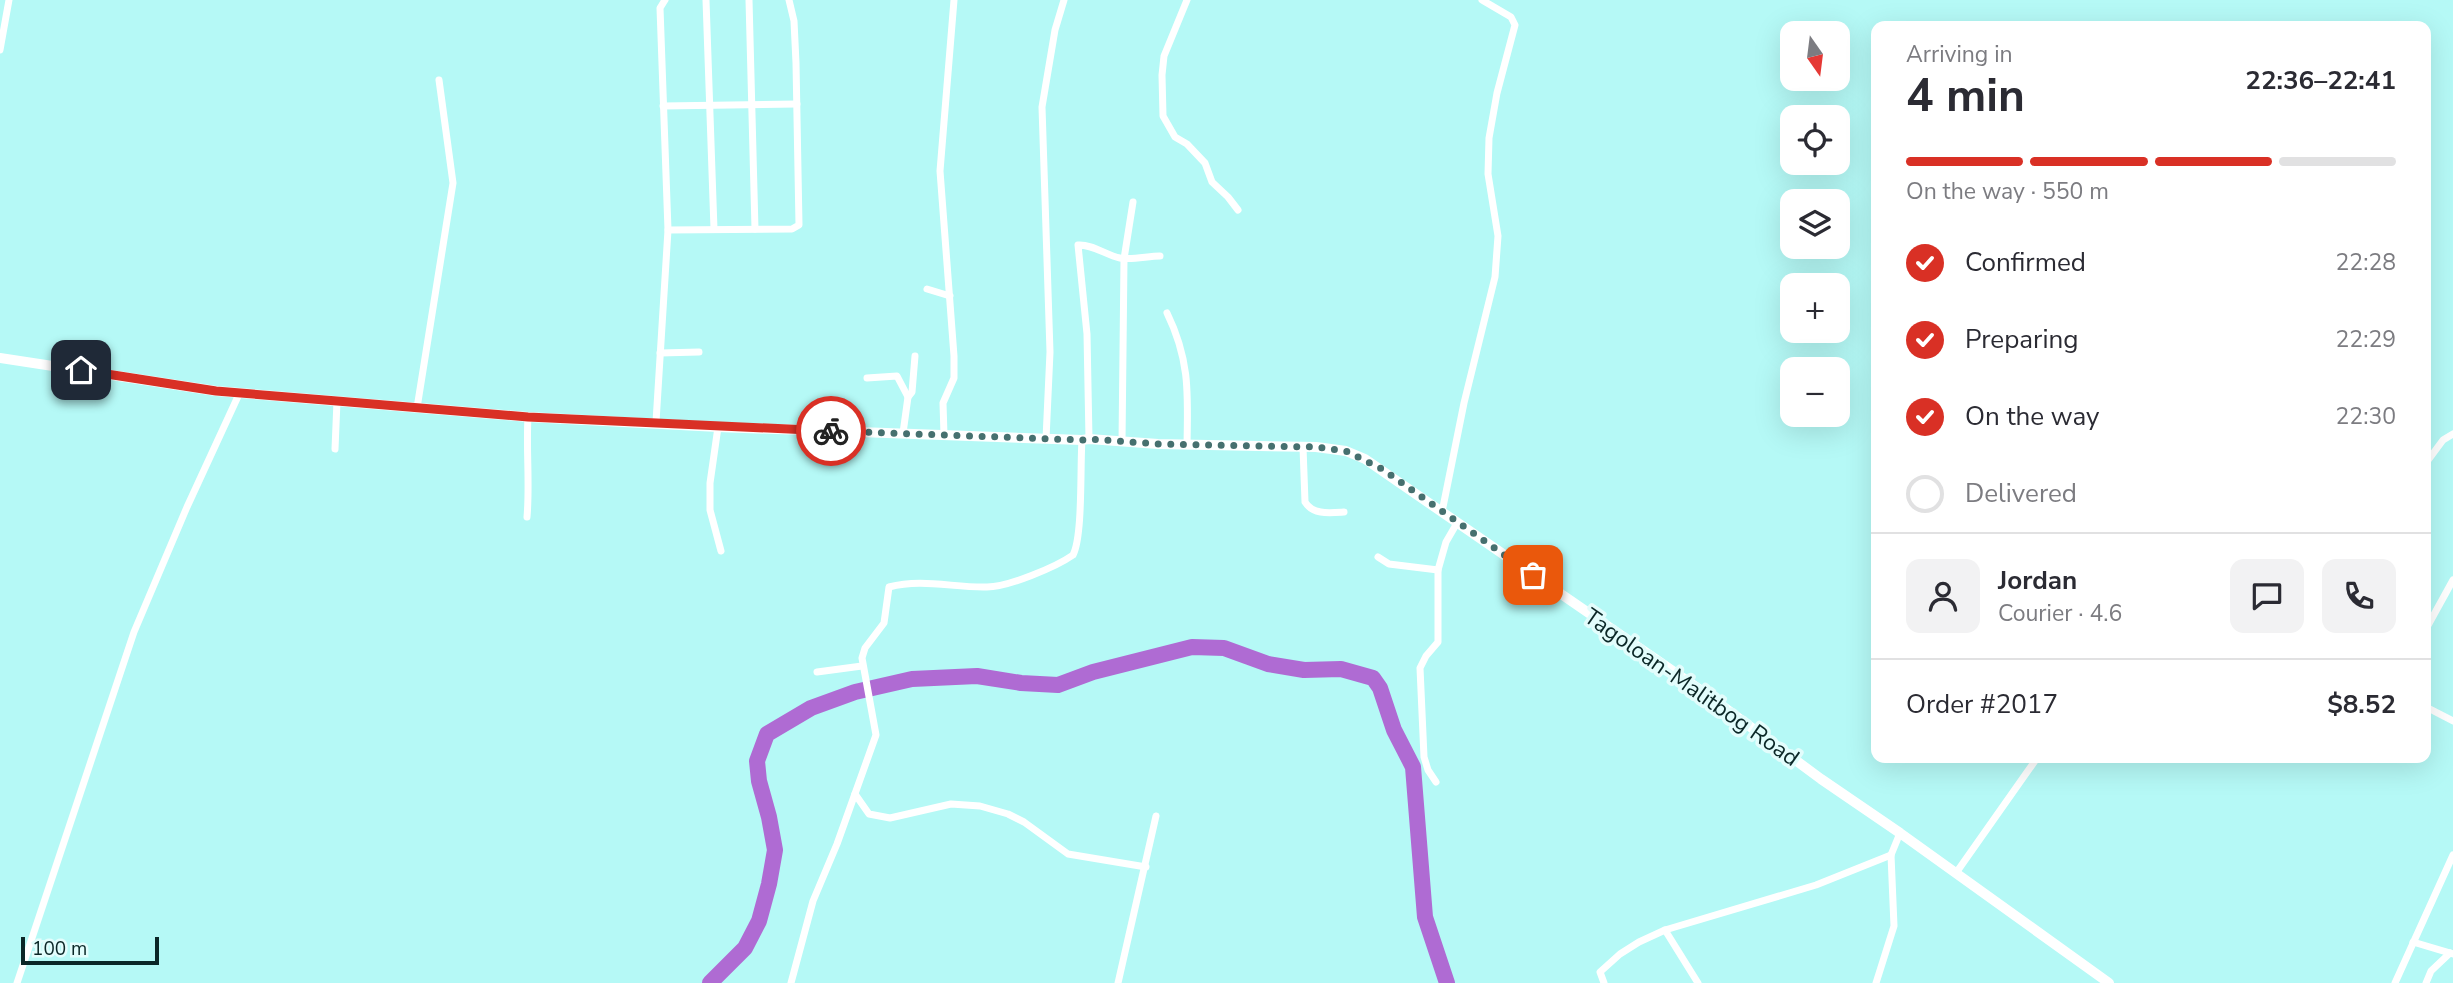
<!DOCTYPE html>
<meta charset="utf-8">
<style>
body{margin:0;font-family:"Nunito Sans",sans-serif;background:#f2f2f3;color:#2b2b33;height:100vh;display:flex;flex-direction:column;font-size:26px;white-space:nowrap}
*{box-sizing:border-box;margin:0}
p{font-size:23px;color:#7c7c81}
.icon{flex:none;width:38px;height:38px;fill:none;stroke:currentColor;stroke-width:2;stroke-linecap:round;stroke-linejoin:round}
.map{position:relative;flex:1;overflow:hidden}
.drawer{position:absolute;left:1871px;top:21px;width:560px;height:742px;display:flex;flex-direction:column;background:#fff;border-radius:14px;box-shadow:0 7px 28px #0002}
.drawer>*{flex:none}
.needle{width:46px;rotate:166deg}
.controls{position:absolute;left:1780px;top:21px;display:grid;gap:14px}
.controls a{display:grid;place-items:center;width:70px;height:70px;border-radius:14px;background:#fff;box-shadow:0 7px 28px #0002;font-size:35px}
.scale{position:absolute;left:21px;bottom:18px;width:138px;box-sizing:border-box;padding-left:7px;border:4px solid #0b2727;border-top:0;font-size:19px;line-height:24px;white-space:nowrap;color:#0b2727;-webkit-text-stroke:5px #e3fdfc;paint-order:stroke}
.pin{position:absolute;display:grid;place-items:center;width:60px;height:60px;color:#fff;margin:-30px;border-radius:14px;box-shadow:0 4px 10px #0006}
.courier{position:absolute;display:grid;place-items:center;width:70px;height:70px;margin:-35px;border:5px solid #d93025;border-radius:50%;background:#fff;color:#222;box-shadow:0 2px 9px #0007}
.headline em{font-style:normal;font-weight:700}
.headline div{display:flex;flex-direction:column-reverse}
.headline{display:flex;align-items:center;justify-content:space-between;height:119px;padding:0 35px}
h1{font-size:46px;font-weight:700;line-height:52px}
.bar{display:grid;grid-template-columns:repeat(4,1fr);gap:10px 7px;align-content:center;height:84px;padding:0 35px}
.bar i{height:9px;border-radius:5px;background:#e1e1e2}
.bar .active{background:#d93025}
.bar p{grid-column:span 4}
.line{display:flex;align-items:center;gap:18px;padding:0 35px;border-top:2px solid #e1e1e2}
.line div{flex:1}
.round{display:grid;place-items:center;flex:none;width:74px;height:74px;border-radius:14px;background:#f2f2f3}
ol{padding:0 35px;list-style:none}
li{display:flex;align-items:center;gap:21px;height:77px}
li p{margin-inline-start:auto}
li .icon{padding:7px;border-radius:50%;background:#d93025;color:#fff;stroke-width:4}
li:last-child{color:#7c7c81}
li i{width:38px;height:38px;border:4px solid #e1e1e2;border-radius:50%}
.map>svg:first-child{display:block}
.lines{fill:none;stroke-linecap:round;stroke-linejoin:round}
.river{stroke:#af6bd3;stroke-width:16}
.minor{stroke:#fff;stroke-width:7}
.secondary{stroke:#fff;stroke-width:10}
.done{stroke:#46706f;stroke-width:7;stroke-dasharray:0 12.6}
.route{stroke:#d93025;stroke-width:9}
.labels{text-anchor:middle;stroke-width:7;stroke-linejoin:round;paint-order:stroke}
.street-label{font-size:23px;fill:#0b2727;stroke:#e3fdfc}
</style>
<div class="map">
<svg width="2453" height="983" viewBox="0 0 2453 983">
<rect width="100%" height="100%" fill="#b5f9f6"/>
<g class="lines">
<polyline class="river" points="710,983 745,948 759,921 769,884 775,850 769,817 759,781 757,761 767,734 811,708 855,692 912,679 977,676 1021,683 1058,685 1093,672 1192,647 1224,648 1268,664 1304,670 1341,669 1373,678 1380,688 1394,730 1413,767 1425,917 1447,983"/>
<g class="minor">
<polyline points="706,0 714,229"/>
<polyline points="749,0 755,229"/>
<polyline points="1187,0 1164,56 1162,75 1163,116 1175,137 1187,144 1205,163 1212,182 1228,197 1238,210"/>
<polyline points="0,50 9,0"/>
<polyline points="663,106 797,104"/>
<polyline points="668,230 792,229 799,225 796,63 794,21 789,0"/>
<polyline points="927,289 950,296"/>
<path d="M1167,313C1190,360 1188,394 1187,444"/>
<polyline points="660,353 699,352"/>
<polyline points="867,378 897,376 908,397 903,433"/>
<polyline points="908,397 912,392 915,356"/>
<polyline points="417,408 453,183 439,80"/>
<polyline points="656,422 668,230 660,8 665,0"/>
<polyline points="718,427 710,483 710,510 721,551"/>
<polyline points="944,435 943,403 954,378 954,356 940,171 954,0"/>
<polyline points="1046,439 1050,352 1042,107 1055,30 1064,0"/>
<path d="M1089,439L1087,334L1078,245C1092,244 1106,255 1120,258C1133,260 1148,256 1160,256"/>
<polyline points="1122,442 1124,259 1133,202"/>
<path d="M1303,447L1305,502C1313,515 1329,513 1344,512"/>
<polyline points="335,449 337,401"/>
<polyline points="2426,463 2443,440 2453,434"/>
<polyline points="1442,512 1464,403 1495,277 1498,236 1488,174 1489,138 1497,93 1515,25 1511,17 1482,0"/>
<path d="M527,517C530,483 526,450 528,417"/>
<polyline points="1378,557 1389,564 1438,570"/>
<polyline points="2426,629 2453,580"/>
<polyline points="817,672 862,666"/>
<polyline points="2426,707 2453,721"/>
<polyline points="1436,782 1428,770 1424,757 1420,668 1426,656 1438,642 1438,570 1446,542 1457,523"/>
<polyline points="855,794 869,814 890,818 951,804 980,806 1008,814 1024,822 1068,854 1146,867"/>
<polyline points="1956,873 2037,758"/>
<polyline points="1665,930 1698,983"/>
<polyline points="2413,942 2453,954"/>
<polyline points="17,983 134,632 187,507 240,392"/>
<path d="M791,983L813,901L837,844L876,735L862,658L865,648L884,623L889,587C922,578 954,588 987,587C1008,587 1056,567 1073,555C1083,536 1080,466 1082,440"/>
<polyline points="1118,983 1156,816"/>
<polyline points="1604,983 1600,972 1620,954 1639,942 1665,930 1816,885 1891,855"/>
<polyline points="1876,983 1894,926 1891,855 1900,833"/>
<polyline points="2395,983 2453,855"/>
<polyline points="2426,983 2431,971 2450,953"/>
</g>
<polyline class="secondary" points="0,358 216,391 528,417 718,427 1082,440 1089,439 1158,444 1316,447 1346,451 1365,459 1702,691 1821,779 1900,833 2109,983"/>
</g>
<g class="lines">
<polyline class="done" points="831,431 1082,440 1089,439 1158,444 1316,447 1346,451 1382,469 1533,575"/>
<polyline class="route" points="81,370 216,391 337,401 528,417 831,431"/>
</g>
<g class="labels">
<g class="street-label">
<text transform="translate(1692 687) rotate(35)" y="8">Tagoloan-Malitbog Road</text>
</g>
</g>
</svg>
<div class="controls">
<a><svg class="needle" viewBox="-14 -14 28 28"><path d="M0-13l5 13h-10z" fill="#e53935"/><path d="M0 13l5-13h-10z" fill="#7c7c81"/></svg></a>
<a><svg class="icon" aria-label="locate" viewBox="0 0 24 24"><circle cx="12" cy="12" r="6"/><path d="M12 2v4M12 18v4M2 12h4M18 12h4"/></svg></a>
<a><svg class="icon" aria-label="layers" viewBox="0 0 24 24"><path d="M12 4l9 5-9 5-9-5zM3 14l9 5 9-5"/></svg></a>
<a>+</a>
<a>−</a>
</div>
<div class="scale">100 m</div>
<div class="pin" style="left:1533px;top:575px;background:#ea580c"><svg class="icon" aria-label="bag" viewBox="0 0 24 24"><path d="M5 8h14l-1 12H6zM9 8a3 3 0 0 1 6 0"/></svg></div>
<div class="pin" style="left:81px;top:370px;background:#1f2937"><svg class="icon" aria-label="home" viewBox="0 0 24 24"><path d="M3 11l9-7 9 7M6 9v11h12V9"/></svg></div>
<div class="courier" style="left:831px;top:431px"><svg class="icon" aria-label="bike" viewBox="0 0 24 24"><circle cx="6" cy="16" r="4"/><circle cx="18" cy="16" r="4"/><path d="M6 16l4-8h5l3 8M10 8l3 8H6M13 5h3"/></svg></div>
<section class="drawer">
<div class="headline"><div><h1>4 min</h1><p>Arriving in</p></div><em>22:36–22:41</em></div>
<div class="bar"><i class="active"></i><i class="active"></i><i class="active"></i><i></i><p>On the way · 550 m</p></div>
<ol>
<li><svg class="icon" aria-label="check" viewBox="0 0 24 24"><path d="M5 12l5 5 9-10"/></svg>Confirmed<p>22:28</p></li>
<li><svg class="icon" aria-label="check" viewBox="0 0 24 24"><path d="M5 12l5 5 9-10"/></svg>Preparing<p>22:29</p></li>
<li><svg class="icon" aria-label="check" viewBox="0 0 24 24"><path d="M5 12l5 5 9-10"/></svg>On the way<p>22:30</p></li>
<li><i></i>Delivered</li>
</ol>
<div class="line" style="height:126px"><a class="round"><svg class="icon" aria-label="person" viewBox="0 0 24 24"><circle cx="12" cy="8" r="4"/><path d="M4 21q1-7 8-7t8 7"/></svg></a><div><b>Jordan</b><p>Courier · 4.6</p></div><a class="round"><svg class="icon" aria-label="chat" viewBox="0 0 24 24"><path d="M4 5h16v11H9l-5 4z"/></svg></a><a class="round"><svg class="icon" aria-label="phone" viewBox="0 0 24 24"><path d="M5 4h4l2 5-3 2q2 4 5 5l2-3 5 2v4C11 20 4 13 5 4z"/></svg></a></div>
<div class="line" style="height:91px"><div>Order #2017</div><b>$8.52</b></div>
</section>
</div>
